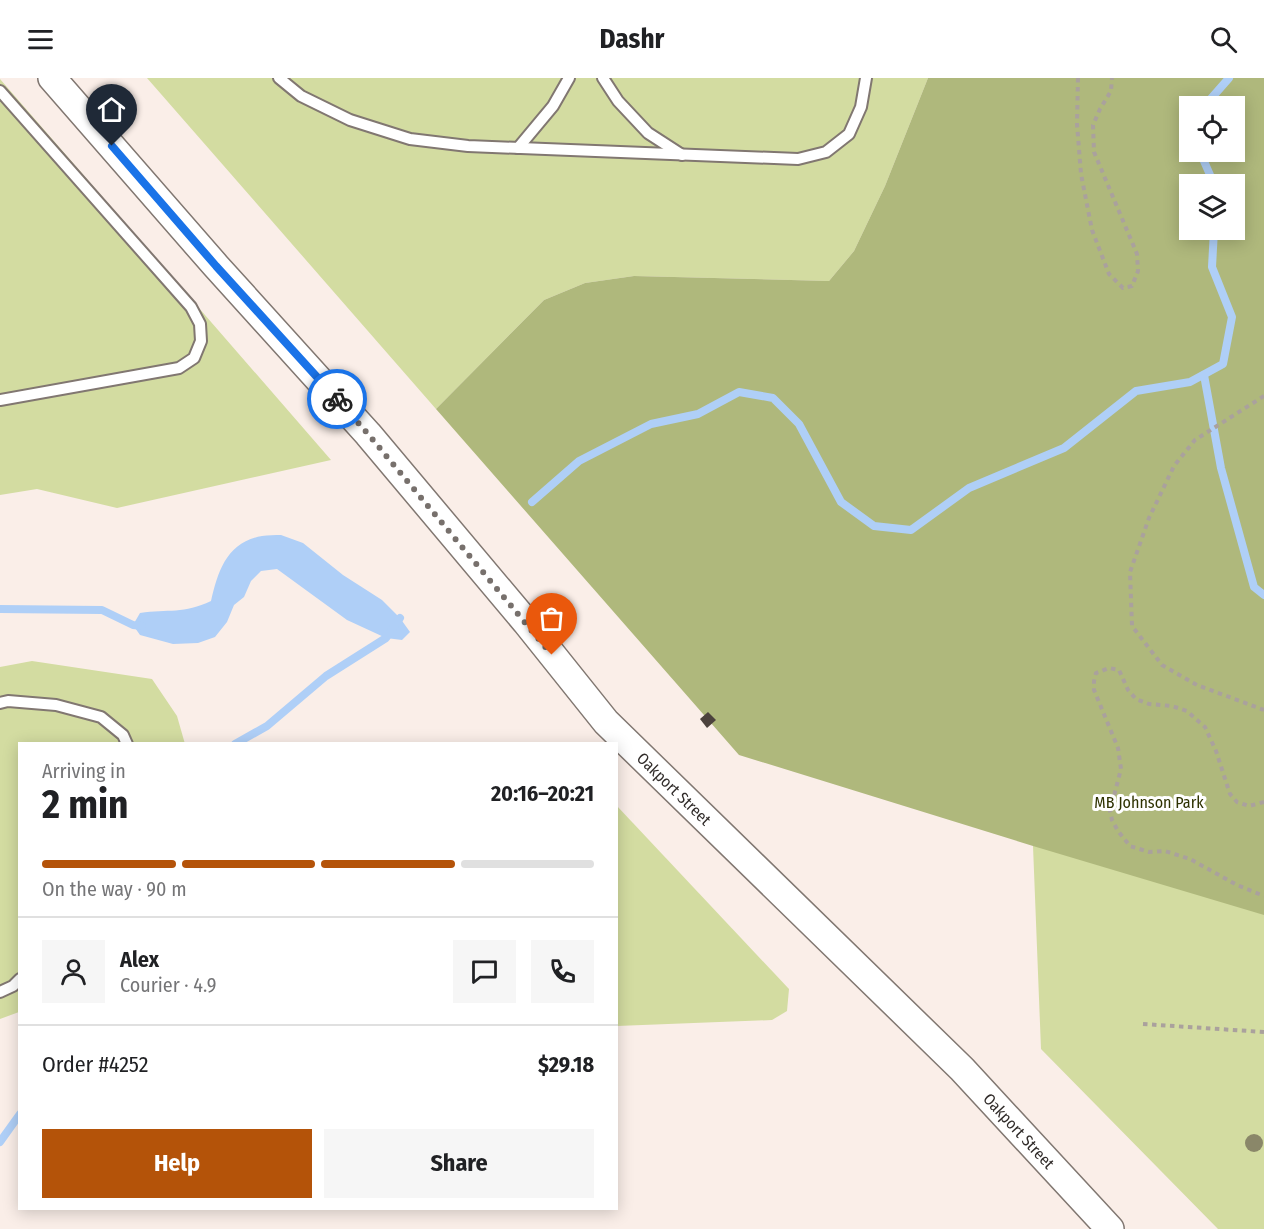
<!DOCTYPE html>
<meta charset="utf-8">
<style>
body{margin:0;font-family:"Fira Sans Condensed",sans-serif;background:#f6f6f6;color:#202124;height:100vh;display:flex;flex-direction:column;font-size:22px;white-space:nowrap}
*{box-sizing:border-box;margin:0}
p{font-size:20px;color:#757577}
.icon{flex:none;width:33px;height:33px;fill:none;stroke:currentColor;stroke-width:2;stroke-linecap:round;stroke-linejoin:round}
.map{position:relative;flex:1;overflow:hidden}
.panel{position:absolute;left:18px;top:664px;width:600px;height:468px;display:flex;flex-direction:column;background:#fff;border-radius:0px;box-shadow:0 3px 15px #0003}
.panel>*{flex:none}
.buttons{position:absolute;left:1179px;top:18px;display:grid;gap:12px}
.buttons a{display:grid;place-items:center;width:66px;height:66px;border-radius:0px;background:#fff;box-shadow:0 3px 15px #0003;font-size:30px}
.pin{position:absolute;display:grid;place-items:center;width:51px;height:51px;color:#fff;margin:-62px -26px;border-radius:50% 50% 50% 0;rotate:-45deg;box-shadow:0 0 6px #0007}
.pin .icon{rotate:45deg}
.courier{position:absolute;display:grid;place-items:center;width:60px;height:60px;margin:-30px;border:4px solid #1a73e8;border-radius:50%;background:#fff;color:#222;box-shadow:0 2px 8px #0007}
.head em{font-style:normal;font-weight:700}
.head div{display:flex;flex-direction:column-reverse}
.head{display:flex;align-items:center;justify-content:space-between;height:102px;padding:0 24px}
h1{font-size:39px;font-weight:700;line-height:45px}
.bar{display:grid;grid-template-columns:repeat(4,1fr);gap:9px 6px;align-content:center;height:72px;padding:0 24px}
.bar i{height:8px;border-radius:4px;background:#e0e0e0}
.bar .active{background:#b45309}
.bar p{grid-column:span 4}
.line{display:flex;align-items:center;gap:15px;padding:0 24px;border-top:2px solid #e0e0e0}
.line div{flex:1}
.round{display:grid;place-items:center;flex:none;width:63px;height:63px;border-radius:0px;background:#f6f6f6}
.cta{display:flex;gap:12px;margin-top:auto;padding:12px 24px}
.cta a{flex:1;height:69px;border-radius:0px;background:#b45309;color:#fff;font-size:24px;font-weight:700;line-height:69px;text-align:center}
.cta a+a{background:#f6f6f6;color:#202124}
header{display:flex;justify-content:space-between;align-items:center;height:78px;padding:0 24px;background:#fff;font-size:27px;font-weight:700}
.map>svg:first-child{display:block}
.green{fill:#d3dca1;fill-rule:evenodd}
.forest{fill:#afb87c;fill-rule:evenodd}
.water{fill:#afcff7}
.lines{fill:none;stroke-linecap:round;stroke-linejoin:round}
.stream{stroke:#afcff7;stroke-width:8}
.building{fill:#4c423d}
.service-casing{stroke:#817771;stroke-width:14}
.tertiary-casing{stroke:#817771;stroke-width:30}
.path{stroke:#aaa19d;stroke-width:4;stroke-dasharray:4.5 4.5;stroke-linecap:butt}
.service{stroke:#fff;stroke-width:10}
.tertiary{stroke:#fff;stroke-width:27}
.tree{fill:#8a8769}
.done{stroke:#77706c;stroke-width:6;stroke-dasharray:0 10.8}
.route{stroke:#1a73e8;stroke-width:8}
.labels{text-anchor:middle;stroke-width:6;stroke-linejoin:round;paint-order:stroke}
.street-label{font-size:16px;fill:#312c2a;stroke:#fff}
.park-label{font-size:16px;fill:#2e3201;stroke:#fff}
</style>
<header><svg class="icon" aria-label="menu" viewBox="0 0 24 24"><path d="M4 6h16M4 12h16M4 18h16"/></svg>Dashr<svg class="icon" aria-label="search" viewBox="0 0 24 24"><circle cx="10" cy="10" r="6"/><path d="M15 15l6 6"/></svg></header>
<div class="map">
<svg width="1264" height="1151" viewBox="0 0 1264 1151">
<rect width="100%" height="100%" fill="#faeee8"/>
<g class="green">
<polygon points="147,0 928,0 885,108 854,173 829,203 634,198 585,205 544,222 436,331"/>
<path d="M1039,0H1264V1151H1218L1041,971L1033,768ZM1190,28H1234V74H1190ZM1190,106H1234V152H1190Z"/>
<polygon points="0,1 331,382 117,430 37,411 0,417"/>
<polygon points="32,583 152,601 177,638 185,666 20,666 19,934 0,941 0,589"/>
<polygon points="617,728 789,911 787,933 772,942 617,948"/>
</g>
<path class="forest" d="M928,0H1264V837L1033,768L739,677L436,331L544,222L585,205L634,198L829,203L854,173L885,108ZM1190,28H1234V74H1190ZM1190,106H1234V152H1190Z"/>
<path class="water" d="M281,457L303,465L343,497L382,522L400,540L410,554L402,562L386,560L347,542L277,491L261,493L251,503L244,519L234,527L227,544L215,559L198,565L173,566L140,557L133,547L140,535C168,531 184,536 211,523C218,493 227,464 262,458C268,457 275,457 281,457Z"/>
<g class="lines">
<g class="stream">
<polyline points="1206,28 1208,24 1229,0"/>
<polyline points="1200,74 1214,106"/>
<polyline points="1204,297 1221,390 1254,509 1264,517"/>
<polyline points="532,424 579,383 651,346 698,336 739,314 773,320 799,346 841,424 874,448 911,452 969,410 1064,370 1136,313 1190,304 1223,286 1232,239 1212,189 1214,152"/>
<polyline points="0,531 102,532 133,547 142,548"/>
<polyline points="235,666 267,648 326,598 386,560 400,540"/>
<polyline points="0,1064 20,1036"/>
</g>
</g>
<polygon class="building" points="708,634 716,642 707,650 700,641"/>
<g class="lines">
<defs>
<g id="service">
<polyline points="279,0 301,18 350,42 410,61 468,68 798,81 826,74 849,56 861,29 866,0"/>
<polyline points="603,0 618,23 648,55 682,77"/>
<polyline points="0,13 191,229 200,246 201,263 194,280 179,290 0,322"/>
<polyline points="518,70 553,28 569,0"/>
<polyline points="0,625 8,623 56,627 101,639 123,657 127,666"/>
<polyline points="0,914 13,908 20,901"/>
</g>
<g id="tertiary">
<path id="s1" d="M52,0L216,188L368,356L526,544L606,644L962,991L1110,1151"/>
</g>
</defs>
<use href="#service" class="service-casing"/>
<use href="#tertiary" class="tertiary-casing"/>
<g class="path">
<polyline points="1078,0 1077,46 1081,96 1092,152 1109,196 1123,210 1132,208 1138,193 1137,176 1094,74 1093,47 1100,31 1111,13 1112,0"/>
<polyline points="1264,318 1195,362 1174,388 1149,440 1130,494 1132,548 1162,587 1197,607 1264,632"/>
<polyline points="1264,724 1249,728 1237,724 1230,716 1216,673 1205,649 1187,633 1172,628 1149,626 1136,621 1128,612 1119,592 1109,590 1096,595 1094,603 1094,612 1118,670 1121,691 1110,733 1112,742 1118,753 1130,768 1149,774 1165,773 1190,781 1237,807 1264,818"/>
<polyline points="1143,946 1264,954"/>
</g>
<use href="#service" class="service"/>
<use href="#tertiary" class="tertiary"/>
</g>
<circle class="tree" cx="1254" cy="1065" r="9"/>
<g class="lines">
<polyline class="done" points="337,321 368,356 552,577"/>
<polyline class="route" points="112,68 216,188 337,321"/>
</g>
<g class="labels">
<g class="street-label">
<text dy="6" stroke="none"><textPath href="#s1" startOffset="945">Oakport Street</textPath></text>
<text dy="6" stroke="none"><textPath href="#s1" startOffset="1431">Oakport Street</textPath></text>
</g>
<g class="park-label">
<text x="1149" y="730">MB Johnson Park</text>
</g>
</g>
</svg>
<div class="buttons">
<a><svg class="icon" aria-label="locate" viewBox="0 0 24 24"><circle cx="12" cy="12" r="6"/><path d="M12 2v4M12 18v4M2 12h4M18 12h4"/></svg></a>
<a><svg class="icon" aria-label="layers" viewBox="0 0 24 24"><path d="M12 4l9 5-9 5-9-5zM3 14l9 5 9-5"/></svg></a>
</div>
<div class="pin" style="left:552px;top:577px;background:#ea580c"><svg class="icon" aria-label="bag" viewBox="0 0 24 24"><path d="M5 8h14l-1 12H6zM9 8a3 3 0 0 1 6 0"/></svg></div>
<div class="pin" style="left:112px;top:68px;background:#1f2937"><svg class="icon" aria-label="home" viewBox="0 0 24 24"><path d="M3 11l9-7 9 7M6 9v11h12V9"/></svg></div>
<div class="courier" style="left:337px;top:321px"><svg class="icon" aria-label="bike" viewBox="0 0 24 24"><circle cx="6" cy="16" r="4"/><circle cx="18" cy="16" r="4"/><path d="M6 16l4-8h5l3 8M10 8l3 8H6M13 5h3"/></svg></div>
<section class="panel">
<div class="head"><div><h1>2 min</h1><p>Arriving in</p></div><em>20:16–20:21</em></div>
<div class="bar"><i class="active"></i><i class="active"></i><i class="active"></i><i></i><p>On the way · 90 m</p></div>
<div class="line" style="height:108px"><a class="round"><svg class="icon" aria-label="person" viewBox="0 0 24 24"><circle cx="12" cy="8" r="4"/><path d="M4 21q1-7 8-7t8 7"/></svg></a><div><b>Alex</b><p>Courier · 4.9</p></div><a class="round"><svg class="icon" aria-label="chat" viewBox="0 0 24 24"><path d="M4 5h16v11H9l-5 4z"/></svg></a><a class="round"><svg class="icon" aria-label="phone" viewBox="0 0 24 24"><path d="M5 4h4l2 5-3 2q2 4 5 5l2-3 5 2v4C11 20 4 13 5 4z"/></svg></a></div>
<div class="line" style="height:78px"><div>Order #4252</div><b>$29.18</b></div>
<div class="cta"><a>Help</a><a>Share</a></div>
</section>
</div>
